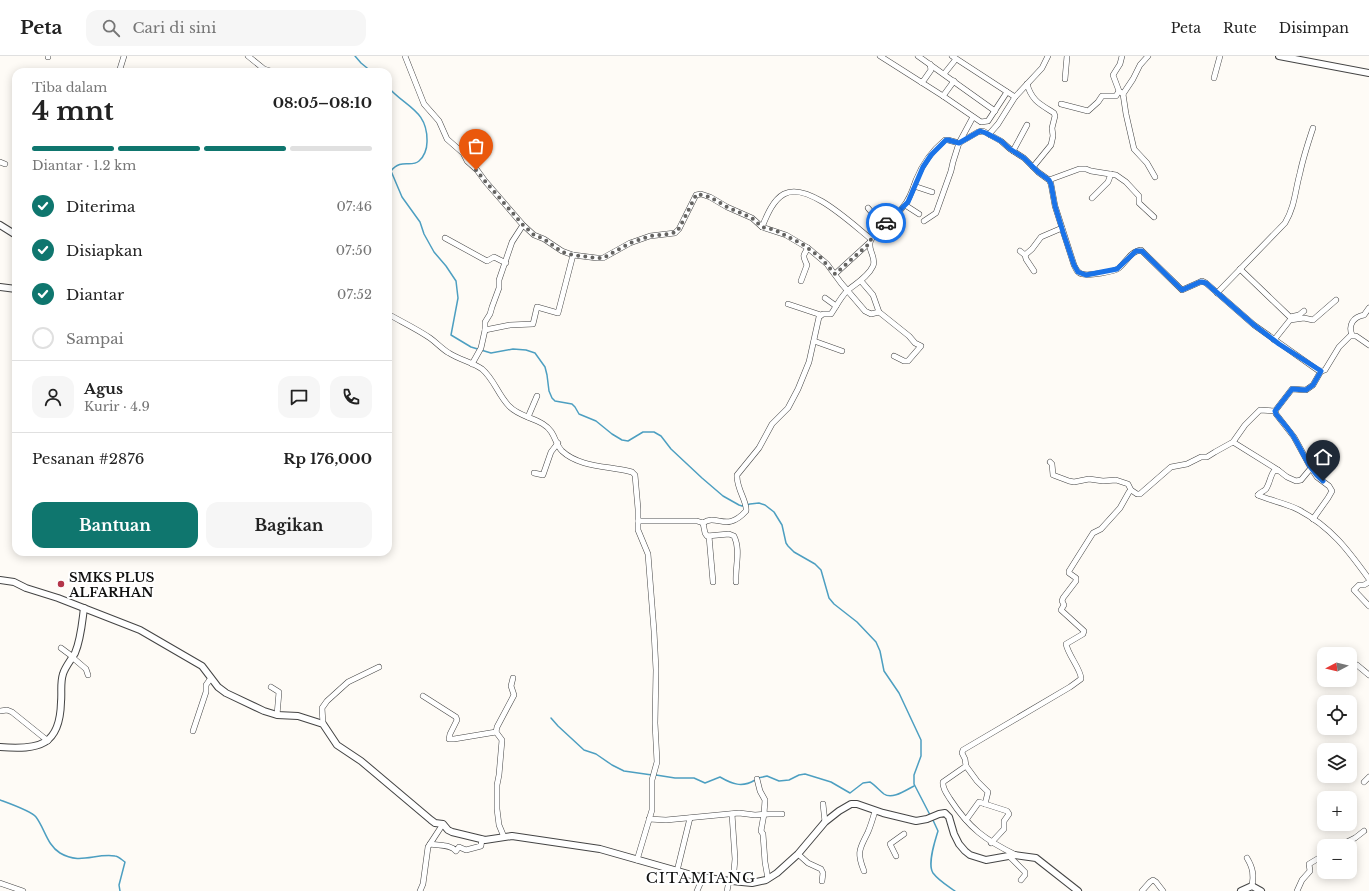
<!DOCTYPE html>
<html lang="id">
<meta charset="utf-8">
<style>
body{margin:0;font-family:"Libre Baskerville",serif;background:#f6f6f6;color:#222;height:100vh;display:flex;flex-direction:column;font-size:15px;white-space:nowrap}
*{box-sizing:border-box;margin:0}
p{font-size:13px;color:#767676}
.icon{flex:none;width:22px;height:22px;fill:none;stroke:currentColor;stroke-width:2;stroke-linecap:round;stroke-linejoin:round}
.map{position:relative;flex:1;overflow:hidden}
.sheet{position:absolute;left:12px;top:12px;width:380px;height:488px;display:flex;flex-direction:column;background:#fff;border-radius:12px;box-shadow:0 2px 10px #0003}
.sheet>*{flex:none}
.needle{width:26px;rotate:263deg}
.tools{position:absolute;left:1317px;top:591px;display:grid;gap:8px}
.tools a{display:grid;place-items:center;width:40px;height:40px;border-radius:8px;background:#fff;box-shadow:0 2px 10px #0003;font-size:20px}
.pin{position:absolute;display:grid;place-items:center;width:34px;height:34px;color:#fff;margin:-41px -17px;border-radius:50% 50% 50% 0;rotate:-45deg;box-shadow:0 0 4px #0007}
.pin .icon{rotate:45deg}
.courier{position:absolute;display:grid;place-items:center;width:40px;height:40px;margin:-20px;border:3px solid #1a73e8;border-radius:50%;background:#fff;color:#222;box-shadow:0 1px 5px #0007}
.overview em{font-style:normal;font-weight:700}
.overview div{display:flex;flex-direction:column-reverse}
.overview{display:flex;align-items:center;justify-content:space-between;height:68px;padding:0 20px}
h1{font-size:26px;font-weight:700;line-height:30px}
.bar{display:grid;grid-template-columns:repeat(4,1fr);gap:6px 4px;align-content:center;height:48px;padding:0 20px}
.bar i{height:5px;border-radius:3px;background:#e0e0e0}
.bar .current{background:#0f766e}
.bar p{grid-column:span 4}
.line{display:flex;align-items:center;gap:10px;padding:0 20px;border-top:1px solid #e0e0e0}
.line div{flex:1}
.round{display:grid;place-items:center;flex:none;width:42px;height:42px;border-radius:12px;background:#f6f6f6}
ol{padding:0 20px;list-style:none}
li{display:flex;align-items:center;gap:12px;height:44px}
li p{margin-inline-start:auto}
li .icon{padding:4px;border-radius:50%;background:#0f766e;color:#fff;stroke-width:4}
li:last-child{color:#767676}
li i{width:22px;height:22px;border:2px solid #e0e0e0;border-radius:50%}
.button{display:flex;gap:8px;margin-top:auto;padding:8px 20px}
.button a{flex:1;height:46px;border-radius:12px;background:#0f766e;color:#fff;font-size:16px;font-weight:700;line-height:46px;text-align:center}
.button a+a{background:#f6f6f6;color:#222}
header{display:flex;align-items:center;gap:24px;box-sizing:border-box;height:56px;padding:0 20px;background:#fff;border-bottom:1px solid #e0e0e0}
header strong{font-size:19px}
nav{display:flex;gap:22px;margin-inline-start:auto;font-size:14px}
.search{width:280px;height:36px;background:#f6f6f6;display:flex;align-items:center;gap:10px;box-sizing:border-box;padding:0 14px;border-radius:12px;color:#767676;font-size:15px}
.map>svg:first-child{display:block}
.lines{fill:none;stroke-linecap:round;stroke-linejoin:round}
.stream{stroke:#4d9fc1;stroke-width:1.5}
.minor-casing{stroke:#444;stroke-width:6}
.tertiary-casing{stroke:#444;stroke-width:8}
.minor{stroke:#fff;stroke-width:5}
.tertiary{stroke:#fff;stroke-width:6}
.done{stroke:#646361;stroke-width:4;stroke-dasharray:0 7.2}
.route{stroke:#1a73e8;stroke-width:5}
.poi-dot{fill:#b43549;stroke:#fff;stroke-width:1.5}
.labels{text-anchor:middle;stroke-width:4;stroke-linejoin:round;paint-order:stroke}
.poi-label{font-size:13px;font-weight:bold;fill:#111;stroke:#fff;text-anchor:start}
.quarter-label{font-size:15px;letter-spacing:1px;fill:#111;stroke:#fff}
</style>
<header>
<strong>Peta</strong>
<div class="search"><svg class="icon" aria-label="search" viewBox="0 0 24 24"><circle cx="10" cy="10" r="6"/><path d="M15 15l6 6"/></svg>Cari di sini</div>
<nav><a>Peta</a><a>Rute</a><a>Disimpan</a></nav>
</header>
<div class="map">
<svg width="1369" height="835" viewBox="0 0 1369 835">
<rect width="100%" height="100%" fill="#fefbf6"/>
<g class="lines">
<g class="stream">
<polyline points="355,0 361,7 372,16"/>
<path d="M388,31C405,51 428,54 427,86C427,93 424,101 419,105C411,112 401,102 391,115L402,141L420,166L424,178L434,196L446,210L456,225L458,242L451,279L471,291L491,297L513,293L526,294L535,297L545,311L547,319L549,335L552,342L555,345L572,348L575,351L579,358L596,365L612,378L622,384L628,385L643,376H654L661,380L671,393L702,422L723,440L739,449L742,450L750,448L759,447L765,449L774,456L782,469L786,487L788,490L794,496L815,508L821,514L829,542L834,548L857,566L876,586L880,595L884,615L899,637L921,684V700L914,719V728L930,759"/>
<polyline points="551,662 558,670 584,694 596,698 612,709 624,715 652,719"/>
<path d="M656,719L675,722H694L705,727L720,721C732,728 742,732 755,724"/>
<path d="M758,722L767,720L779,725L789,724L799,719L805,718L831,726L850,737L863,727L870,726C875,729 879,734 884,738C892,744 906,734 914,730"/>
<path d="M0,744C8,747 31,755 36,761C45,773 47,789 60,797C80,809 95,797 115,800C118,800 122,804 125,806L119,829L120,835"/>
<path d="M932,762L938,775C935,785 927,808 933,817C939,825 948,830 955,835"/>
</g>
<defs>
<g id="minor">
<polyline points="248,0 264,13 274,16"/>
<polyline points="405,0 424,48 439,65 447,83 463,97 467,105 477,114 485,125 523,169 534,179 544,183 562,195 573,199 597,202 603,202 630,187 650,180 675,177 679,173 696,139 701,138 710,141 727,151 752,162 762,171 786,179 808,192 827,208 841,227 865,255 871,258 879,256"/>
<polyline points="880,0 943,40 981,66 988,65 1007,36"/>
<polyline points="918,0 995,55"/>
<polyline points="952,0 1015,41"/>
<polyline points="1148,0 1140,9 1133,23 1123,38 1126,58 1134,93 1147,107 1155,121"/>
<polyline points="48,1 48,0"/>
<polyline points="119,16 124,0"/>
<polyline points="944,18 956,3"/>
<polyline points="1214,22 1220,0"/>
<polyline points="1065,23 1067,0"/>
<polyline points="921,26 924,24 931,14 930,8"/>
<path d="M1027,28C1032,45 1040,48 1054,57L1055,60L1052,72L1053,80L1051,89L1033,111"/>
<polyline points="1119,35 1113,19 1120,8 1122,0"/>
<polyline points="943,40 954,25"/>
<polyline points="1061,48 1088,55 1098,46 1102,40 1116,40 1119,35 1123,38"/>
<polyline points="990,79 991,76 998,68 1015,41 1042,12 1048,0"/>
<polyline points="1013,95 1027,69"/>
<polyline points="0,106 5,108"/>
<polyline points="1049,124 1079,113 1086,113 1091,115 1116,119 1126,126 1139,140 1139,147 1154,161"/>
<polyline points="914,130 932,136"/>
<polyline points="1092,142 1108,126 1111,118"/>
<polyline points="905,149 919,158"/>
<polyline points="868,152 883,170"/>
<polyline points="924,165 936,157 951,115 953,106 959,87 973,61"/>
<path d="M762,171C767,159 773,144 784,138C808,125 853,169 871,183"/>
<polyline points="445,182 487,205 494,201 506,207"/>
<polyline points="1020,195 1025,199"/>
<polyline points="1240,213 1290,261 1299,259 1304,255"/>
<polyline points="1034,215 1026,203 1025,199 1032,193 1041,181 1062,172"/>
<polyline points="835,218 869,187"/>
<path d="M801,225L807,209C803,200 802,201 808,192"/>
<polyline points="861,225 873,239 879,256 909,280 915,287 921,290 908,305 904,305 894,300"/>
<path d="M1217,237L1285,167C1295,150 1295,135 1300,117C1303,102 1308,87 1313,72"/>
<polyline points="825,242 836,250"/>
<polyline points="788,248 821,259"/>
<path d="M388,258C402,266 417,273 430,282C437,287 442,293 449,297C460,304 472,306 482,313C494,323 498,339 509,350C518,360 532,361 543,368C556,376 554,387 562,395C579,411 607,410 628,415L632,416L635,419L638,453V474L648,498L654,575L656,614L655,667L657,706L652,724V754L637,804"/>
<polyline points="485,274 510,269 533,268 537,251 558,257 573,199"/>
<path d="M1352,279C1348,269 1353,261 1364,259L1369,252"/>
<polyline points="1274,284 1290,264 1304,262 1313,264 1336,244"/>
<polyline points="814,285 842,295"/>
<polyline points="472,308 481,292 485,274 485,266 490,258 492,251 499,232 499,224 512,186 523,169"/>
<polyline points="1275,355 1276,358 1294,381 1311,412 1317,421 1329,430 1332,435 1328,442 1313,463"/>
<polyline points="1275,355 1292,333 1306,334 1313,329 1321,315"/>
<polyline points="528,361 537,340"/>
<polyline points="1233,386 1278,414"/>
<polyline points="1050,406 1052,408 1053,419 1069,425 1074,426 1089,423 1103,425 1116,424 1128,428 1131,434"/>
<polyline points="534,417 543,419 551,396 558,387"/>
<path d="M1258,439C1271,445 1286,447 1299,454C1331,471 1348,494 1369,523"/>
<path d="M1258,439C1260,436 1263,436 1266,433C1270,427 1270,420 1274,415L1278,414L1287,421L1296,425L1301,424L1311,412"/>
<path d="M638,465H697L703,467C717,457 726,477 746,455C748,447 736,432 737,419L759,392L772,368L788,352L798,333L809,306L819,261L823,258H831C836,251 840,242 847,235C855,228 868,221 873,210C877,201 866,193 871,184C878,170 894,163 903,151C910,143 913,133 916,124C922,109 933,94 945,84H948L959,87L978,76L983,75L1001,85L1010,93L1024,102L1038,116L1049,124L1051,128L1055,150L1074,209C1076,213 1077,217 1082,218C1088,220 1114,216 1119,212C1126,206 1131,195 1141,194L1182,234L1200,226L1202,225L1206,227L1254,269L1319,315H1322L1325,314L1339,291L1350,280H1356L1369,289"/>
<path d="M703,467L705,477L707,480L729,478L734,480C741,494 735,511 736,526"/>
<polyline points="709,480 713,526"/>
<polyline points="1369,526 1364,529 1359,529 1354,534 1369,550"/>
<polyline points="61,592 73,601"/>
<polyline points="72,601 86,613 88,619"/>
<polyline points="1357,609 1369,619"/>
<polyline points="271,631 279,636 277,659"/>
<polyline points="423,640 456,661 457,664 450,678 449,683 454,683 496,676"/>
<polyline points="0,655 7,654 12,656 48,685"/>
<polyline points="323,668 322,652 327,645 348,626 379,611"/>
<polyline points="193,675 206,636 206,629 211,622"/>
<polyline points="966,710 977,725 988,736 985,748"/>
<polyline points="757,723 760,735 765,744 764,758 761,775 763,778 765,806 768,823"/>
<polyline points="1364,726 1369,721"/>
<polyline points="823,748 825,766"/>
<polyline points="732,758 735,803 733,825"/>
<polyline points="649,763 666,764 739,757 755,759 769,758 782,758"/>
<polyline points="966,764 979,746 1007,755 1009,758 1004,765 1004,773 991,787"/>
<polyline points="504,781 499,769 497,753 497,729 499,719 502,684 496,676 497,671 514,639 511,630 513,622"/>
<path d="M430,788C439,790 450,788 456,795L459,791L466,794L481,790L482,783"/>
<polyline points="1339,790 1355,782 1364,775"/>
<polyline points="798,798 808,807 821,813 823,817 822,825"/>
<path d="M1016,799C985,784 969,772 950,743C947,738 942,732 943,726L966,710L965,703L962,697L963,694L1070,631L1081,623C1082,615 1068,599 1066,588L1083,578L1084,575L1061,554L1064,549L1062,545L1063,542L1076,525V522L1069,517V515L1093,477L1101,473L1120,452L1129,436L1131,434L1137,438H1140L1171,411L1187,408L1201,401H1207L1215,396L1233,386L1245,369L1260,354L1275,355"/>
<polyline points="896,800 890,788 904,778"/>
<polyline points="1009,800 1025,816 1025,819 1021,824"/>
<path d="M1247,802C1253,812 1254,819 1252,830"/>
<polyline points="677,815 690,762"/>
<path d="M864,815C856,795 860,793 868,776C871,769 873,762 875,755"/>
<polyline points="0,827 23,835"/>
<polyline points="420,835 423,828 428,791 443,768"/>
<polyline points="697,835 703,821"/>
<polyline points="727,835 729,825"/>
<polyline points="1142,835 1150,826 1153,824 1156,826 1163,835"/>
<polyline points="1297,835 1302,824 1310,815 1309,808 1324,799"/>
</g>
<g id="tertiary">
<polyline points="1279,0 1369,17"/>
<polyline points="0,169 16,179"/>
<polyline points="0,231 16,233"/>
<polyline points="0,524 14,526 26,532 58,542 140,574 202,610 218,631 226,637 264,655 277,659 298,660 323,668 337,689 361,705 431,764 435,767 443,768 448,774 452,776 485,784 512,780 600,793 695,820 722,824 752,827 766,824 777,817 798,798 825,766 839,755 851,748 857,748 883,757 916,765 927,763 939,758 945,757 949,761 954,778 959,788 965,795 970,799 986,804 1014,799 1036,802 1078,835"/>
<path d="M0,691C39,694 60,690 61,646C62,637 60,627 63,618C65,611 71,604 75,597C81,583 82,567 84,552"/>
<polyline points="1241,835 1252,830 1261,835"/>
</g>
</defs>
<use href="#minor" class="minor-casing"/>
<use href="#tertiary" class="tertiary-casing"/>
<use href="#minor" class="minor"/>
<use href="#tertiary" class="tertiary"/>
</g>
<g class="lines">
<polyline class="done" points="476,114 485,125 523,169 534,179 544,183 562,196 573,199 597,202 603,202 630,187 650,180 668,178 677,176 683,165 696,139 697,138 710,141 727,151 752,162 762,171 775,174 802,188 820,201 835,218 870,187 871,183 886,167"/>
<path class="route" d="M886,167L898,156L908,146L923,111L931,99L946,84H948L959,87L980,75L986,77L1001,85L1010,93L1024,102L1038,116L1049,124L1051,128L1055,150L1063,176L1074,209L1078,216L1086,219L1117,213L1136,195H1142L1182,234L1200,226H1202L1206,227L1254,269L1279,288L1321,315L1313,329L1306,334L1292,333L1275,355L1276,358C1282,366 1290,374 1295,383C1304,398 1309,414 1323,425"/>
</g>
<circle class="poi-dot" cx="61" cy="528" r="4"/>
<g class="labels">
<g class="poi-label">
<text x="69" y="526">SMKS PLUS<tspan x="69" dy="15">ALFARHAN</tspan></text>
</g>
<g class="quarter-label">
<text x="701" y="827">CITAMIANG</text>
</g>
</g>
</svg>
<div class="tools">
<a><svg class="needle" viewBox="-14 -14 28 28"><path d="M0-13l5 13h-10z" fill="#e53935"/><path d="M0 13l5-13h-10z" fill="#767676"/></svg></a>
<a><svg class="icon" aria-label="locate" viewBox="0 0 24 24"><circle cx="12" cy="12" r="6"/><path d="M12 2v4M12 18v4M2 12h4M18 12h4"/></svg></a>
<a><svg class="icon" aria-label="layers" viewBox="0 0 24 24"><path d="M12 4l9 5-9 5-9-5zM3 14l9 5 9-5"/></svg></a>
<a>+</a>
<a>−</a>
</div>
<div class="pin" style="left:476px;top:114px;background:#ea580c"><svg class="icon" aria-label="bag" viewBox="0 0 24 24"><path d="M5 8h14l-1 12H6zM9 8a3 3 0 0 1 6 0"/></svg></div>
<div class="pin" style="left:1323px;top:425px;background:#1f2937"><svg class="icon" aria-label="home" viewBox="0 0 24 24"><path d="M3 11l9-7 9 7M6 9v11h12V9"/></svg></div>
<div class="courier" style="left:886px;top:167px"><svg class="icon" aria-label="car" viewBox="0 0 24 24"><path d="M5 17H2v-5l4-1 3-4h7l3 4 3 1v5h-3M9 17h6M6 11h13"/><circle cx="7" cy="17" r="2"/><circle cx="17" cy="17" r="2"/></svg></div>
<section class="sheet">
<div class="overview"><div><h1>4 mnt</h1><p>Tiba dalam</p></div><em>08:05–08:10</em></div>
<div class="bar"><i class="current"></i><i class="current"></i><i class="current"></i><i></i><p>Diantar · 1.2 km</p></div>
<ol>
<li><svg class="icon" aria-label="check" viewBox="0 0 24 24"><path d="M5 12l5 5 9-10"/></svg>Diterima<p>07:46</p></li>
<li><svg class="icon" aria-label="check" viewBox="0 0 24 24"><path d="M5 12l5 5 9-10"/></svg>Disiapkan<p>07:50</p></li>
<li><svg class="icon" aria-label="check" viewBox="0 0 24 24"><path d="M5 12l5 5 9-10"/></svg>Diantar<p>07:52</p></li>
<li><i></i>Sampai</li>
</ol>
<div class="line" style="height:72px"><a class="round"><svg class="icon" aria-label="person" viewBox="0 0 24 24"><circle cx="12" cy="8" r="4"/><path d="M4 21q1-7 8-7t8 7"/></svg></a><div><b>Agus</b><p>Kurir · 4.9</p></div><a class="round"><svg class="icon" aria-label="chat" viewBox="0 0 24 24"><path d="M4 5h16v11H9l-5 4z"/></svg></a><a class="round"><svg class="icon" aria-label="phone" viewBox="0 0 24 24"><path d="M5 4h4l2 5-3 2q2 4 5 5l2-3 5 2v4C11 20 4 13 5 4z"/></svg></a></div>
<div class="line" style="height:52px"><div>Pesanan #2876</div><b>Rp 176,000</b></div>
<div class="button"><a>Bantuan</a><a>Bagikan</a></div>
</section>
</div>
